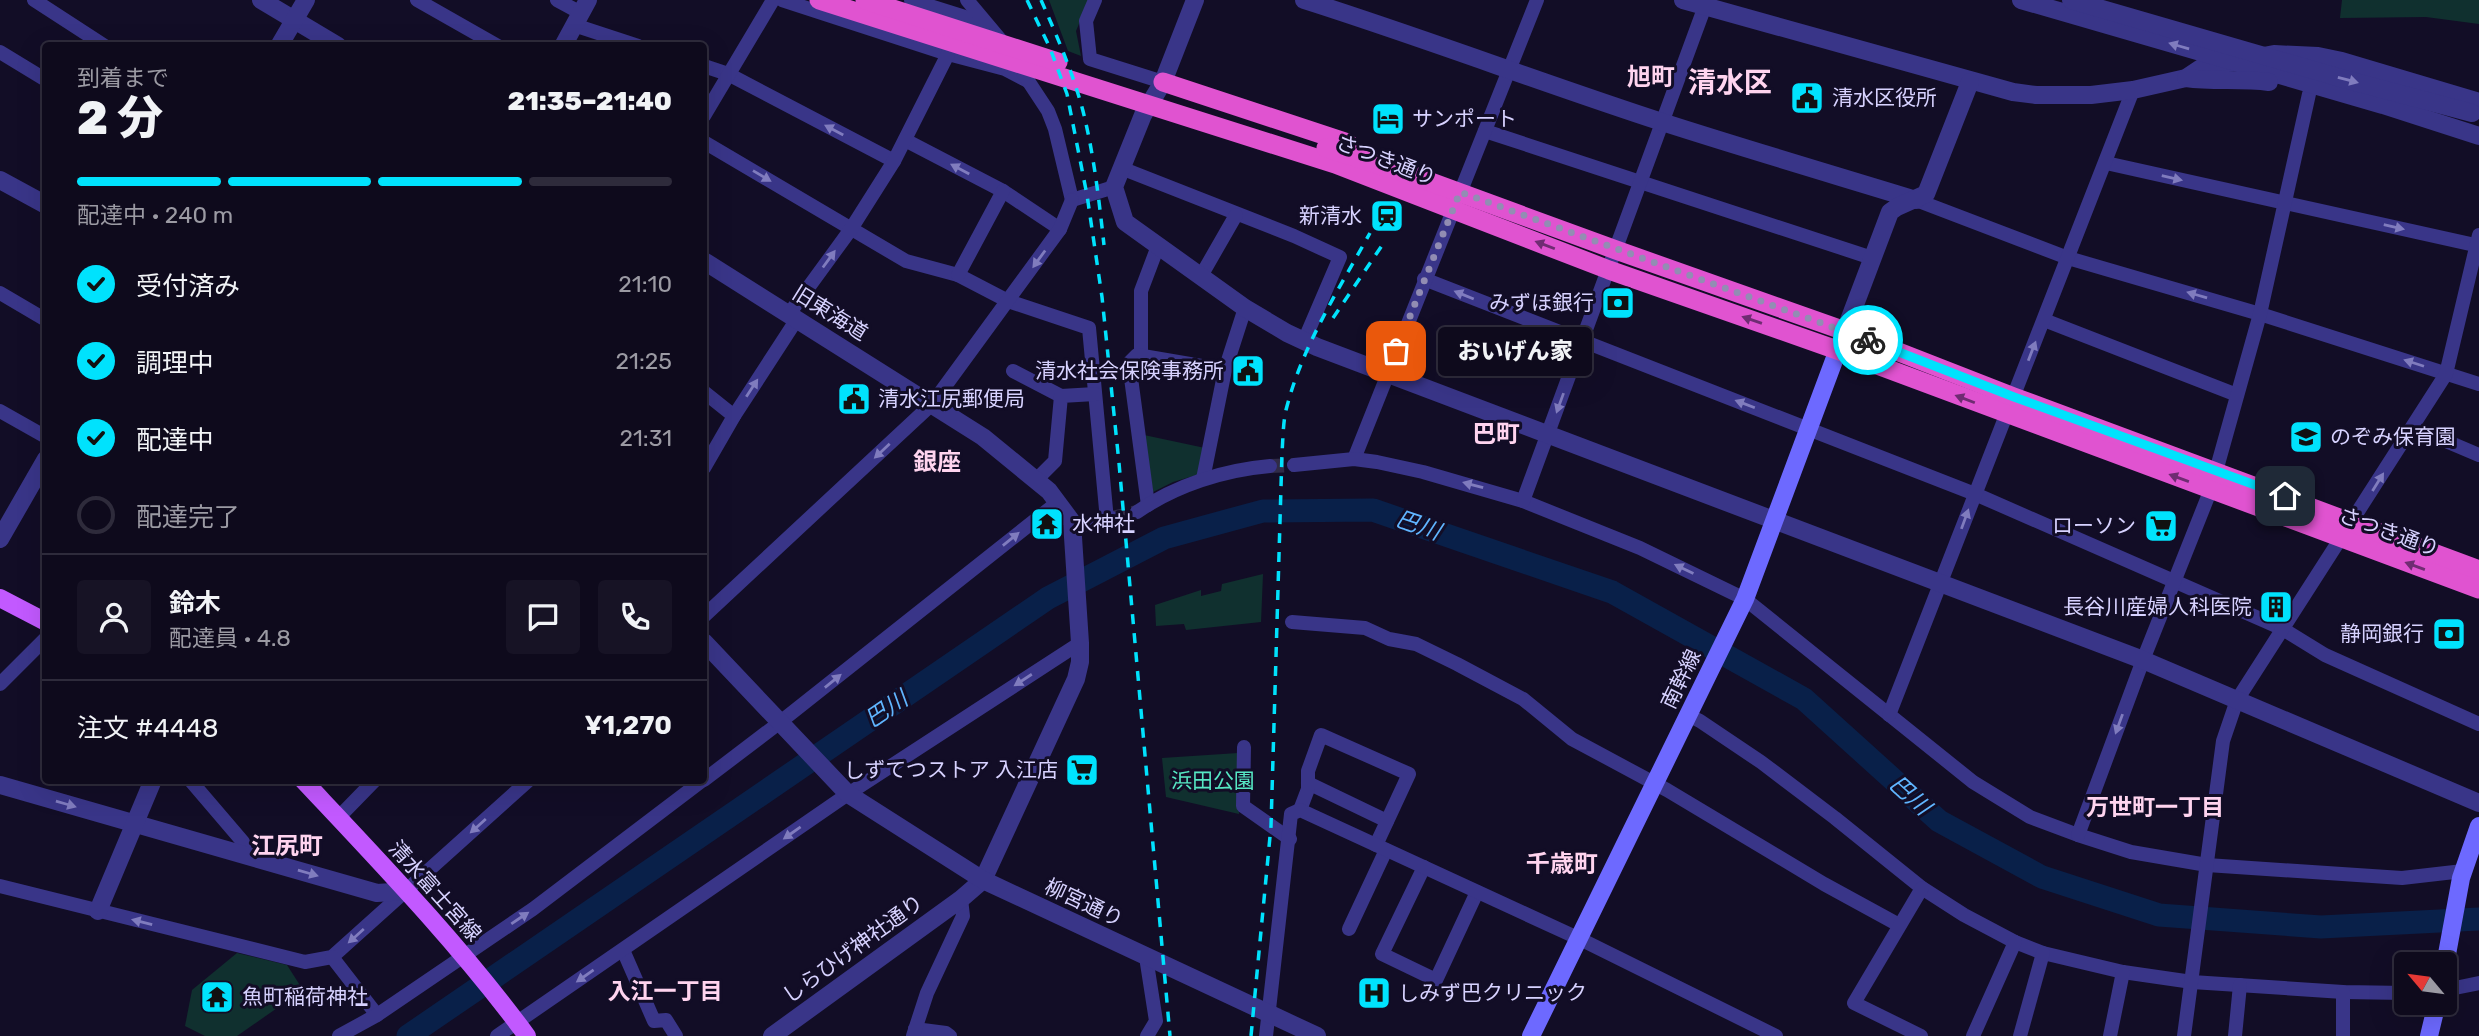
<!DOCTYPE html>
<html lang="ja">
<meta charset="utf-8">
<style>
body{margin:0;font-family:Rubik,"Noto Sans JP",sans-serif;background:#171325;color:#f1f3f6;height:100vh;display:flex;flex-direction:column;font-size:26px;white-space:nowrap}
*{box-sizing:border-box;margin:0}
p{font-size:23px;color:#9b9aa3}
.icon{flex:none;width:38px;height:38px;fill:none;stroke:currentColor;stroke-width:2;stroke-linecap:round;stroke-linejoin:round}
.map{position:relative;flex:1;overflow:hidden}
.drawer{position:absolute;left:42px;top:42px;width:665px;height:742px;display:flex;flex-direction:column;background:#0e0a1c;border-radius:7px;box-shadow:0 7px 28px #0002,0 0 0 2px #2e2b3b}
.drawer>*{flex:none}
.needle{width:46px;rotate:299deg}
.buttons{position:absolute;left:2394px;top:952px;display:grid;gap:14px}
.buttons a{display:grid;place-items:center;width:63px;height:63px;border-radius:7px;background:#0e0a1c;box-shadow:0 7px 28px #0002,0 0 0 2px #2e2b3b;font-size:35px}
.pin{position:absolute;display:grid;place-items:center;width:60px;height:60px;color:#fff;margin:-30px;border-radius:14px;box-shadow:0 4px 10px #0006}
.courier{position:absolute;display:grid;place-items:center;width:70px;height:70px;margin:-35px;border:5px solid #00e2fd;border-radius:50%;background:#fff;color:#222;box-shadow:0 2px 9px #0007}
.bubble{position:absolute;height:49px;border-radius:7px;background:#0e0a1c;box-shadow:0 7px 28px #0002,0 0 0 2px #2e2b3b;font-size:23px;font-weight:800;line-height:49px;text-align:center}
.summary em{font-style:normal;font-weight:800}
.summary div{display:flex;flex-direction:column-reverse}
.summary{display:flex;align-items:center;justify-content:space-between;height:119px;padding:0 35px}
h1{font-size:46px;font-weight:800;line-height:52px}
.bar{display:grid;grid-template-columns:repeat(4,1fr);gap:10px 7px;align-content:center;height:84px;padding:0 35px}
.bar i{height:9px;border-radius:5px;background:#2e2b3b}
.bar .on{background:#00e2fd}
.bar p{grid-column:span 4}
.line{display:flex;align-items:center;gap:18px;padding:0 35px;border-top:2px solid #2e2b3b}
.line div{flex:1}
.round{display:grid;place-items:center;flex:none;width:74px;height:74px;border-radius:7px;background:#171325}
ol{padding:0 35px;list-style:none}
li{display:flex;align-items:center;gap:21px;height:77px}
li p{margin-inline-start:auto}
li .icon{padding:7px;border-radius:50%;background:#00e2fd;color:#111;stroke-width:4}
li:last-child{color:#9b9aa3}
li i{width:38px;height:38px;border:4px solid #2e2b3b;border-radius:50%}
.map>svg:first-child{display:block}
.green{fill:#10302f}
.lines{fill:none;stroke-linecap:round;stroke-linejoin:round}
.river{stroke:#092049;stroke-width:23}
.minor-tunnel{stroke:#302b47;stroke-width:14;stroke-dasharray:14 7;stroke-linecap:butt}
.minor{stroke:#393588;stroke-width:14}
.tertiary{stroke:#393588;stroke-width:18}
.secondary{stroke:#6d69ff;stroke-width:18}
.primary{stroke:#c259ff;stroke-width:18}
.trunk{stroke:#e053d0;stroke-width:19}
.rail{stroke:#00e2fd;stroke-width:3.5;stroke-dasharray:10 9;stroke-linecap:butt}
.oneway{fill:#807cbe}
.oneway2{fill:#6f2c72}
.done{stroke:#928db3;stroke-width:7;stroke-dasharray:0 12.6}
.route{stroke:#00e2fd;stroke-width:9}
.labels{text-anchor:middle;stroke-width:6;stroke-linejoin:round;paint-order:stroke}
.poi-label{font-size:21px;fill:#d7d2ff;stroke:#120d26;text-anchor:start}
.street-label{font-size:21px;fill:#d7d2ff;stroke:#120d26}
.park-label{font-size:21px;fill:#56e7c3;stroke:#120d26}
.water-label{font-size:23px;font-style:italic;fill:#60b5ff;stroke:#120d26}
.neighbourhood-label{font-size:23px;font-weight:bold;fill:#ffd4ef;stroke:#120d26}
.quarter-label{font-size:24px;font-weight:bold;fill:#ffd4ef;stroke:#120d26}
.district-label{font-size:28px;font-weight:bold;fill:#ffd4ef;stroke:#120d26}
</style>
<div class="map">
<svg width="2479" height="1036" viewBox="0 0 2479 1036">
<rect width="100%" height="100%" fill="#120d26"/>
<g class="green">
<polygon points="1049,0 1089,0 1076,31 1081,56 1068,51"/>
<polygon points="2342,0 2479,0 2479,24 2426,17 2340,18"/>
<polygon points="1144,435 1205,448 1200,474 1173,482 1153,492"/>
<polygon points="1263,574 1261,622 1186,630 1184,624 1156,626 1155,605 1201,590 1201,596 1221,591 1222,584"/>
<polygon points="1238,753 1239,814 1166,797 1162,758"/>
<polygon points="237,953 287,965 303,990 237,1036 205,1036 185,1026 192,990"/>
</g>
<g class="lines">
<polyline class="river" points="408,1036 1048,598 1164,538 1263,511 1373,510 1612,592 1804,699 1939,821 2042,877 2159,915 2321,927 2479,919"/>
<g class="minor-tunnel">
<polyline points="1270,466 1294,465"/>
<polyline points="1112,518 1137,512"/>
</g>
<g class="minor">
<polyline points="34,0 105,46"/>
<polyline points="417,0 498,46"/>
<polyline points="557,0 581,13"/>
<polyline points="782,0 948,54 1005,69 1028,81"/>
<polyline points="911,0 984,23"/>
<polyline points="967,0 1004,44"/>
<polyline points="1095,0 1086,21 1090,59 1163,82"/>
<polyline points="574,25 638,46"/>
<polyline points="0,52 46,80"/>
<polyline points="704,66 728,74 894,161"/>
<polyline points="1023,73 1048,111 1055,129 1072,200"/>
<polyline points="704,116 773,0"/>
<polyline points="1485,131 1872,258"/>
<polyline points="905,140 1003,191 1060,229"/>
<polyline points="704,142 906,261 958,275 1008,301 1089,328 1107,520"/>
<polyline points="2106,163 2479,246"/>
<polyline points="1121,168 1294,236 1340,257 1304,341"/>
<polyline points="1072,200 1114,187"/>
<polyline points="1916,200 2068,258 2260,314 2479,384"/>
<polyline points="958,275 1003,191"/>
<polyline points="1201,276 1236,215"/>
<polyline points="1424,279 1975,494 2281,628 2325,655 2479,724"/>
<polyline points="0,293 46,320"/>
<polyline points="789,314 851,229 894,161 948,54"/>
<polyline points="2044,320 2237,395"/>
<polyline points="1141,356 1141,291 1158,246"/>
<polyline points="1013,371 1061,396"/>
<polyline points="704,392 734,416"/>
<polyline points="0,411 46,437"/>
<polyline points="2413,427 2479,455"/>
<polyline points="1354,459 1537,0"/>
<polyline points="1294,465 1354,459 1377,462 1423,472 1523,501 1640,548 1745,599 1973,782 2030,817 2078,835 2131,852 2207,865 2402,878 2463,871"/>
<polyline points="704,468 734,416 797,319"/>
<polyline points="1203,479 1225,370 1245,308"/>
<polyline points="1036,480 1055,461 1061,396 1095,394"/>
<polyline points="1523,501 1705,6"/>
<polyline points="1148,505 1129,363 1137,355 1225,370"/>
<path d="M1137,512C1176,485 1224,470 1270,466"/>
<polyline points="1072,522 1086,525 1112,518"/>
<polyline points="704,616 932,404 1060,229 1072,200"/>
<polyline points="1292,622 1365,628 1389,639 1416,644 1457,664 1523,699 1572,739 1667,790 1824,884 1899,925"/>
<polyline points="0,684 46,638"/>
<polyline points="1688,715 1700,721 1761,762 1835,818 1922,888 1964,915 2015,942 2043,953 2123,972 2192,982 2343,992 2406,993"/>
<polyline points="1889,715 2133,90"/>
<polyline points="1244,747 1243,806 1290,839"/>
<polyline points="190,780 243,842 246,855"/>
<polyline points="704,780 779,723 1058,502"/>
<polyline points="1308,783 1387,821"/>
<polyline points="1300,810 1308,789 1308,771 1321,735 1409,774 1376,845"/>
<polyline points="338,818 375,780"/>
<polyline points="2078,835 2143,660 2211,489 2260,314 2309,94"/>
<polyline points="1424,867 1382,954 1436,980 1477,892"/>
<polyline points="0,886 305,962 332,957 529,780"/>
<polyline points="1349,929 1386,850"/>
<polyline points="623,950 654,1021 666,1020 676,1036"/>
<polyline points="332,957 377,1015"/>
<polyline points="1146,957 1156,1021 1147,1036"/>
<polyline points="2445,990 2479,983"/>
<polyline points="915,1029 946,1033 950,1036"/>
<polyline points="339,1036 377,1015 533,909 703,780"/>
<polyline points="497,1036 848,794 1080,643"/>
<polyline points="913,1036 927,993 963,916 961,899"/>
<polyline points="1266,1036 1291,814 1300,810 1580,939 1776,1036"/>
<polyline points="1921,1036 1854,1003 1922,888"/>
<polyline points="1973,1036 2015,942"/>
<polyline points="2020,1036 2043,953"/>
<polyline points="2110,1036 2123,972"/>
<polyline points="2184,1036 2223,741 2237,700 2446,374 2479,235"/>
<polyline points="2235,1036 2240,985"/>
<polyline points="2343,1036 2343,992"/>
</g>
<g class="tertiary">
<polyline points="261,0 338,46"/>
<polyline points="1195,0 1163,82 1143,115 1114,187 1125,222 1245,308 1287,333 1317,347 2143,660 2479,803"/>
<path d="M1304,0C1424,38 1542,83 1662,122C1746,149 1831,174 1916,200"/>
<polyline points="1683,0 2013,92 2036,95 2091,95 2133,90 2186,78 2201,68 2274,54 2318,56 2342,61 2479,102"/>
<polyline points="2021,0 2383,105 2479,136"/>
<polyline points="2071,0 2344,79 2472,113"/>
<polyline points="279,46 306,0"/>
<polyline points="563,46 588,0"/>
<path d="M2186,78C2213,82 2241,78 2269,82"/>
<polyline points="0,180 46,205"/>
<polyline points="704,261 983,437 1049,491 1072,522 1080,643 1080,662 1076,679 983,880 961,899 772,1036"/>
<polyline points="1845,331 1890,212 1897,207 1926,194 1970,82"/>
<polyline points="0,539 46,459"/>
<polyline points="704,642 848,794 983,880 1317,1036"/>
<polyline points="0,785 377,893 407,891"/>
<polyline points="98,911 153,780"/>
</g>
<g class="secondary">
<polyline points="2445,965 2461,878 2479,826"/>
<polyline points="1531,1036 1745,599 1845,331"/>
<polyline points="2429,1036 2437,1003"/>
</g>
<g class="primary">
<polyline points="0,598 46,622"/>
<path d="M303,780C381,863 460,945 527,1036"/>
</g>
<g class="trunk">
<polyline points="819,0 1335,164 1609,270 1837,350 2479,589"/>
<polyline points="865,0 1058,62"/>
<polyline points="1163,82 1348,143"/>
<polyline points="1326,148 1417,177 1616,250 1845,331 2014,397 2479,570"/>
</g>
<g class="rail">
<polyline points="1027,0 1050,48 1067,94 1087,195 1102,297 1119,463 1170,1036"/>
<path d="M1041,0C1057,36 1073,73 1083,111C1094,155 1099,200 1104,245"/>
<polyline points="1333,318 1385,241"/>
<path d="M1251,1036L1271,826L1282,453C1283,439 1283,423 1286,410C1302,346 1339,289 1370,233"/>
</g>
</g>
<defs><path id="oneway-solid" d="M-6-.8H1V-3.2L6.5 0L1 3.2V.8H-6Z" transform="scale(1.75)"/></defs>
<g class="oneway">
<use href="#oneway-solid" transform="translate(2179 46) rotate(-164)"/>
<use href="#oneway-solid" transform="translate(2348 80) rotate(15)"/>
<use href="#oneway-solid" transform="translate(834 130) rotate(-152)"/>
<use href="#oneway-solid" transform="translate(960 169) rotate(-152)"/>
<use href="#oneway-solid" transform="translate(762 176) rotate(31)"/>
<use href="#oneway-solid" transform="translate(2172 178) rotate(13)"/>
<use href="#oneway-solid" transform="translate(2394 227) rotate(13)"/>
<use href="#oneway-solid" transform="translate(829 259) rotate(-54)"/>
<use href="#oneway-solid" transform="translate(1039 259) rotate(126)"/>
<use href="#oneway-solid" transform="translate(1464 295) rotate(-158)"/>
<use href="#oneway-solid" transform="translate(2197 295) rotate(-164)"/>
<use href="#oneway-solid" transform="translate(2032 351) rotate(-69)"/>
<use href="#oneway-solid" transform="translate(2414 363) rotate(-162)"/>
<use href="#oneway-solid" transform="translate(752 388) rotate(-57)"/>
<use href="#oneway-solid" transform="translate(1560 403) rotate(110)"/>
<use href="#oneway-solid" transform="translate(1745 404) rotate(-159)"/>
<use href="#oneway-solid" transform="translate(882 451) rotate(137)"/>
<use href="#oneway-solid" transform="translate(2378 482) rotate(-58)"/>
<use href="#oneway-solid" transform="translate(1473 485) rotate(-165)"/>
<use href="#oneway-solid" transform="translate(1965 519) rotate(-70)"/>
<use href="#oneway-solid" transform="translate(1011 539) rotate(-39)"/>
<use href="#oneway-solid" transform="translate(1684 569) rotate(-154)"/>
<use href="#oneway-solid" transform="translate(1023 680) rotate(147)"/>
<use href="#oneway-solid" transform="translate(833 681) rotate(-39)"/>
<use href="#oneway-solid" transform="translate(2119 724) rotate(110)"/>
<use href="#oneway-solid" transform="translate(66 804) rotate(16)"/>
<use href="#oneway-solid" transform="translate(478 826) rotate(138)"/>
<use href="#oneway-solid" transform="translate(792 833) rotate(145)"/>
<use href="#oneway-solid" transform="translate(308 873) rotate(16)"/>
<use href="#oneway-solid" transform="translate(520 918) rotate(-34)"/>
<use href="#oneway-solid" transform="translate(142 922) rotate(-166)"/>
<use href="#oneway-solid" transform="translate(356 936) rotate(138)"/>
<use href="#oneway-solid" transform="translate(585 976) rotate(145)"/>
</g>
<g class="oneway2">
<use href="#oneway-solid" transform="translate(1545 245) rotate(-159)"/>
<use href="#oneway-solid" transform="translate(1752 320) rotate(-161)"/>
<use href="#oneway-solid" transform="translate(1965 399) rotate(-159)"/>
<use href="#oneway-solid" transform="translate(2179 478) rotate(-160)"/>
<use href="#oneway-solid" transform="translate(2415 566) rotate(-160)"/>
</g>
<g class="lines">
<polyline class="done" points="1396,351 1460,192 1868,340"/>
<polyline class="route" points="1868,340 2014,397 2285,496"/>
</g>
<defs>
<symbol id="civic-square" viewBox="-11 -11 22 22"><rect x="-9" y="-9" width="18" height="18" rx="4" fill="#00e2fd" stroke="#120d26"/><path d="M-.6-6.5H3V-4.5H.6V-3L4-1V1h2V6H-6V1h2V-1L-.6-3ZM-1.2 2.5V6h2.4V2.5Z" fill="#111"/></symbol>
<symbol id="hotel-square" viewBox="-11 -11 22 22"><rect x="-9" y="-9" width="18" height="18" rx="4" fill="#00e2fd" stroke="#120d26"/><path d="M-6-4.5h1.5V1H6V5H4.5V3h-9V5H-6ZM-4 0a1.8 1.8 0 1 1 3.6 0ZM.5 0V-2.5h3Q6-2.5 6 0Z" fill="#111"/></symbol>
<symbol id="station-square" viewBox="-11 -11 22 22"><rect x="-9" y="-9" width="18" height="18" rx="4" fill="#00e2fd" stroke="#120d26"/><path d="M-3-6H3Q5-6 5-4V2Q5 4 3 4L4.5 6H3L1.5 4h-3L-3 6H-4.5L-3 4Q-5 4-5 2V-4Q-5-6-3-6ZM-3.5-4v3h7v-3ZM-3.5 1v1.5H-2V1ZM2 1v1.5H3.5V1Z" fill="#111"/></symbol>
<symbol id="bank-square" viewBox="-11 -11 22 22"><rect x="-9" y="-9" width="18" height="18" rx="4" fill="#00e2fd" stroke="#120d26"/><path d="M-6-4H6V4H-6ZM0-2.3a2.3 2.3 0 1 0 0 4.6a2.3 2.3 0 1 0 0-4.6Z" fill="#111"/></symbol>
<symbol id="school-square" viewBox="-11 -11 22 22"><rect x="-9" y="-9" width="18" height="18" rx="4" fill="#00e2fd" stroke="#120d26"/><path d="M0-5L7-2L0 1L-7-2ZM-4 1L0 2.5L4 1V4Q0 6-4 4Z" fill="#111"/></symbol>
<symbol id="temple-square" viewBox="-11 -11 22 22"><rect x="-9" y="-9" width="18" height="18" rx="4" fill="#00e2fd" stroke="#120d26"/><path d="M0-6L5-2H3V0L6.5 2.5H4V6H1.5V3h-3V6H-4V2.5H-6.5L-3 0V-2H-5Z" fill="#111"/></symbol>
<symbol id="supermarket-square" viewBox="-11 -11 22 22"><rect x="-9" y="-9" width="18" height="18" rx="4" fill="#00e2fd" stroke="#120d26"/><path d="M-6-5.5h2.5l.6 2H6L4.5 2H-2.5L-4.4-4H-6ZM-1.5 3.2a1.3 1.3 0 1 0 .1 0ZM3 3.2a1.3 1.3 0 1 0 .1 0Z" fill="#111"/></symbol>
<symbol id="building-square" viewBox="-11 -11 22 22"><rect x="-9" y="-9" width="18" height="18" rx="4" fill="#00e2fd" stroke="#120d26"/><path d="M-4-6H4V6H1V3H-1V6H-4ZM-2.5-4.3h1.7v1.8h-1.7ZM.8-4.3h1.7v1.8H.8ZM-2.5-1h1.7V.8h-1.7ZM.8-1h1.7V.8H.8Z" fill="#111"/></symbol>
<symbol id="hospital-square" viewBox="-11 -11 22 22"><rect x="-9" y="-9" width="18" height="18" rx="4" fill="#00e2fd" stroke="#120d26"/><path d="M-5-5h3v3.5h4V-5h3V5h-3V1.5h-4V5h-3Z" fill="#111"/></symbol>
</defs>
<g fill-rule="evenodd">
<use href="#civic-square" x="1788" y="79" width="38" height="38"/>
<use href="#hotel-square" x="1369" y="100" width="38" height="38"/>
<use href="#station-square" x="1368" y="197" width="38" height="38"/>
<use href="#bank-square" x="1599" y="284" width="38" height="38"/>
<use href="#civic-square" x="1229" y="352" width="38" height="38"/>
<use href="#civic-square" x="835" y="380" width="38" height="38"/>
<use href="#school-square" x="2287" y="418" width="38" height="38"/>
<use href="#temple-square" x="1028" y="505" width="38" height="38"/>
<use href="#supermarket-square" x="2142" y="507" width="38" height="38"/>
<use href="#building-square" x="2257" y="588" width="38" height="38"/>
<use href="#bank-square" x="2430" y="615" width="38" height="38"/>
<use href="#supermarket-square" x="1063" y="751" width="38" height="38"/>
<use href="#hospital-square" x="1355" y="974" width="38" height="38"/>
<use href="#temple-square" x="198" y="978" width="38" height="38"/>
</g>
<g class="labels">
<g class="poi-label">
<text x="1832" y="105">清水区役所</text>
<text x="1412" y="126">サンポート</text>
<text x="1362" y="223" text-anchor="end">新清水</text>
<text x="1594" y="310" text-anchor="end">みずほ銀行</text>
<text x="1224" y="378" text-anchor="end">清水社会保険事務所</text>
<text x="878" y="406">清水江尻郵便局</text>
<text x="2330" y="444">のぞみ保育園</text>
<text x="1072" y="531">水神社</text>
<text x="2136" y="533" text-anchor="end">ローソン</text>
<text x="2252" y="614" text-anchor="end">長谷川産婦人科医院</text>
<text x="2424" y="641" text-anchor="end">静岡銀行</text>
<text x="1058" y="777" text-anchor="end">しずてつストア 入江店</text>
<text x="1398" y="1000">しみず巴クリニック</text>
<text x="242" y="1004">魚町稲荷神社</text>
</g>
<g class="street-label">
<text transform="translate(1386 160) rotate(21)" y="7">さつき通り</text>
<text transform="translate(830 313) rotate(32)" y="7">旧東海道</text>
<text transform="translate(2389 532) rotate(20)" y="7">さつき通り</text>
<text transform="translate(1681 679) rotate(-64)" y="7">南幹線</text>
<text transform="translate(435 891) rotate(48)" y="7">清水富士宮線</text>
<text transform="translate(1084 903) rotate(25)" y="7">柳宮通り</text>
<text transform="translate(853 949) rotate(-36)" y="7">しらひげ神社通り</text>
</g>
<g class="park-label">
<text x="1213" y="788">浜田公園</text>
</g>
<g class="water-label">
<text transform="translate(1418 525) rotate(19)" y="8">巴川</text>
<text transform="translate(886 709) rotate(-34)" y="8">巴川</text>
<text transform="translate(1910 795) rotate(42)" y="8">巴川</text>
</g>
<g class="neighbourhood-label">
<text x="2155" y="815">万世町一丁目</text>
<text x="665" y="999">入江一丁目</text>
</g>
<g class="quarter-label">
<text x="1651" y="85">旭町</text>
<text x="1496" y="442">巴町</text>
<text x="937" y="470">銀座</text>
<text x="287" y="854">江尻町</text>
<text x="1562" y="872">千歳町</text>
</g>
<g class="district-label">
<text x="1730" y="92">清水区</text>
</g>
</g>
</svg>
<div class="buttons">
<a><svg class="needle" viewBox="-14 -14 28 28"><path d="M0-13l5 13h-10z" fill="#e53935"/><path d="M0 13l5-13h-10z" fill="#9b9aa3"/></svg></a>
</div>
<div class="pin" style="left:1396px;top:351px;background:#ea580c"><svg class="icon" aria-label="bag" viewBox="0 0 24 24"><path d="M5 8h14l-1 12H6zM9 8a3 3 0 0 1 6 0"/></svg></div>
<div class="pin" style="left:2285px;top:496px;background:#1f2937"><svg class="icon" aria-label="home" viewBox="0 0 24 24"><path d="M3 11l9-7 9 7M6 9v11h12V9"/></svg></div>
<div class="courier" style="left:1868px;top:340px"><svg class="icon" aria-label="bike" viewBox="0 0 24 24"><circle cx="6" cy="16" r="4"/><circle cx="18" cy="16" r="4"/><path d="M6 16l4-8h5l3 8M10 8l3 8H6M13 5h3"/></svg></div>
<div class="bubble" style="left:1438px;top:327px;width:154px">おいげん家</div>
<section class="drawer">
<div class="summary"><div><h1>2 分</h1><p>到着まで</p></div><em>21:35–21:40</em></div>
<div class="bar"><i class="on"></i><i class="on"></i><i class="on"></i><i></i><p>配達中 · 240 m</p></div>
<ol>
<li><svg class="icon" aria-label="check" viewBox="0 0 24 24"><path d="M5 12l5 5 9-10"/></svg>受付済み<p>21:10</p></li>
<li><svg class="icon" aria-label="check" viewBox="0 0 24 24"><path d="M5 12l5 5 9-10"/></svg>調理中<p>21:25</p></li>
<li><svg class="icon" aria-label="check" viewBox="0 0 24 24"><path d="M5 12l5 5 9-10"/></svg>配達中<p>21:31</p></li>
<li><i></i>配達完了</li>
</ol>
<div class="line" style="height:126px"><a class="round"><svg class="icon" aria-label="person" viewBox="0 0 24 24"><circle cx="12" cy="8" r="4"/><path d="M4 21q1-7 8-7t8 7"/></svg></a><div><b>鈴木</b><p>配達員 · 4.8</p></div><a class="round"><svg class="icon" aria-label="chat" viewBox="0 0 24 24"><path d="M4 5h16v11H9l-5 4z"/></svg></a><a class="round"><svg class="icon" aria-label="phone" viewBox="0 0 24 24"><path d="M5 4h4l2 5-3 2q2 4 5 5l2-3 5 2v4C11 20 4 13 5 4z"/></svg></a></div>
<div class="line" style="height:91px"><div>注文 #4448</div><b>¥1,270</b></div>
</section>
</div>
